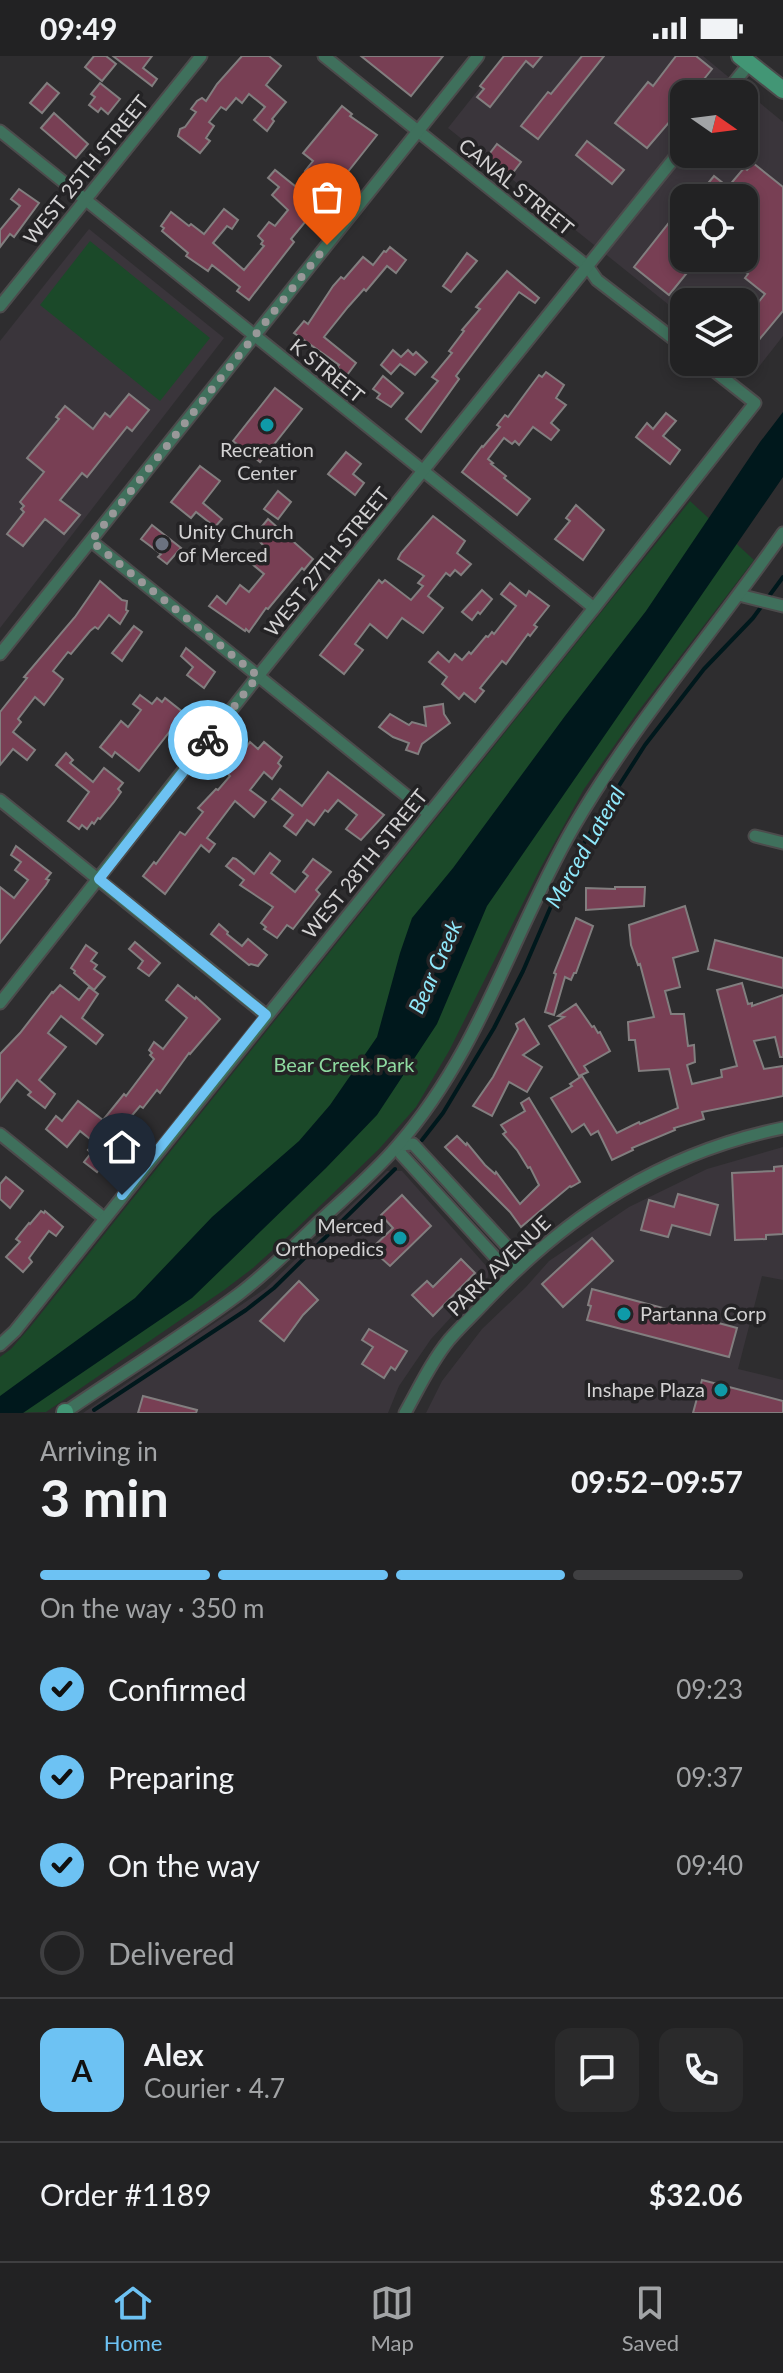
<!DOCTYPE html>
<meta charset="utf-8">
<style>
body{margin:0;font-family:Lato,sans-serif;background:#2a2a2b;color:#f1f3f6;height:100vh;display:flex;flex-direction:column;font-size:30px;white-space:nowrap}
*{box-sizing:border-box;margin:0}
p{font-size:26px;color:#a2a4a6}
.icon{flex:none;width:44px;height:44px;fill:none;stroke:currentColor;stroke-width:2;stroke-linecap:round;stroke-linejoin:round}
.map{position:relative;height:1357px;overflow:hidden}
.details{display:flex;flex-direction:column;background:#222223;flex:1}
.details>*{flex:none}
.needle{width:52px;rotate:104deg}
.controls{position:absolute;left:670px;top:24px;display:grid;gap:16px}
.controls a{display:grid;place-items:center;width:88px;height:88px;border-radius:16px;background:#222223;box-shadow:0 4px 12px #0003,0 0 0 2px #3f3f41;font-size:40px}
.pin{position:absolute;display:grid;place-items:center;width:68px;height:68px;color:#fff;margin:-82px -34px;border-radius:50% 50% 50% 0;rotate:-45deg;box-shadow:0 0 8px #0007}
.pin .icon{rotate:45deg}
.courier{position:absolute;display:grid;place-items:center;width:80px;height:80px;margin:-40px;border:6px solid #6dc2f3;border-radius:50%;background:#fff;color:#222;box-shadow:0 2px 10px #0007}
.summary em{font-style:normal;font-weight:700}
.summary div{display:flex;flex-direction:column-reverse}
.summary{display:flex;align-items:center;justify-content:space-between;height:136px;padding:0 40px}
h1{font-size:52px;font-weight:700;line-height:60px}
.bar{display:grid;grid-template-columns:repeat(4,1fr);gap:12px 8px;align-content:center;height:96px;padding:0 40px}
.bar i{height:10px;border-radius:6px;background:#3f3f41}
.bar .active{background:#6dc2f3}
.bar p{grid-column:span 4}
.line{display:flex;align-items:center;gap:20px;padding:0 40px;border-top:2px solid #3f3f41}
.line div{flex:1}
.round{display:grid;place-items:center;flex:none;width:84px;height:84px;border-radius:16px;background:#2a2a2b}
ol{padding:0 40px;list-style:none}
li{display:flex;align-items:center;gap:24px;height:88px}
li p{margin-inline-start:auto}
li .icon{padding:8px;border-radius:50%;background:#6dc2f3;color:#111;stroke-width:4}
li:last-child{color:#a2a4a6}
li i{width:44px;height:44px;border:4px solid #3f3f41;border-radius:50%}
.status{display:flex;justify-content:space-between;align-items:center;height:56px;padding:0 40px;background:#222223;direction:ltr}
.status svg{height:22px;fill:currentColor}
.tab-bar{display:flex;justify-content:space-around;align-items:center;height:112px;border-top:2px solid #3f3f41;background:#222223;font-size:22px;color:#a2a4a6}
.tab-bar a{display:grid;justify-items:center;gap:4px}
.tab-bar .active{color:#6dc2f3}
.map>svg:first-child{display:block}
.built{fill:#3a353b;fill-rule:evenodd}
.green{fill:#1b4929}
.water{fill:#00181c}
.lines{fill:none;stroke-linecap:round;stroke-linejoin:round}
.stream{stroke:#00181c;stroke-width:4}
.building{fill:#783f54;stroke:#827e7f;stroke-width:2}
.street-casing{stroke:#4c4b4c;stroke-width:15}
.secondary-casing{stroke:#4c4b4c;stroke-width:20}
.street{stroke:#3f705c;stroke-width:11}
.secondary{stroke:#429675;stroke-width:16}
.done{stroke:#999899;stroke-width:8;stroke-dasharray:0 14.4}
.route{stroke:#6dc2f3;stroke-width:10}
.culture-dot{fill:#0f9aa8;stroke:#242325;stroke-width:3}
.worship-dot{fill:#6b7280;stroke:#242325;stroke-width:3}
.labels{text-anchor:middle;stroke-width:7;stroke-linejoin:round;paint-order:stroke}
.street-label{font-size:20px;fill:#d2d1d2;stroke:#242325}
.poi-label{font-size:20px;fill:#d2d1d2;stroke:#242325;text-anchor:start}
.park-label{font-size:20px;fill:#8edaa0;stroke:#242325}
.water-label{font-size:22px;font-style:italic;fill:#8fe8fb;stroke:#242325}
</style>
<div class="status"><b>09:49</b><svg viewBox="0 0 49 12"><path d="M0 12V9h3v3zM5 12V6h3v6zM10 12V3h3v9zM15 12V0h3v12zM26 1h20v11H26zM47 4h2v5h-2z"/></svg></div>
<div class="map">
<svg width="783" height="1357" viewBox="0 0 783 1357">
<rect width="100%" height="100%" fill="#2e2d2f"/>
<g class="built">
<path d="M505,0H703L783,66V280L754,317L739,306H744V246H684V261L448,72ZM684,38H744V98H684ZM684,142H744V202H684Z"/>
<polygon points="89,173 224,282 0,572 0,285"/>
<polygon points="783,1091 783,1224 762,1220 738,1313 783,1324 783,1357 426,1357 442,1325 482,1273 526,1231 549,1205 629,1151 707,1113"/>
<polygon points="387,1115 402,1115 488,1212 488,1221 431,1283 399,1330 388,1357 83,1357 266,1232"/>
</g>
<g class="green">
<polygon points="90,185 210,282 160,345 40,249"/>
<polygon points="690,445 754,504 637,657 584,733 540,813 449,995 416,1051 379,1093 296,1173 253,1212 224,1234 46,1356 0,1357 0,1301 11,1293 31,1270"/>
</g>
<polygon class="water" points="783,356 783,421 487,850 437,968 377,1059 326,1112 192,1242 23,1357 0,1357 0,1340 135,1242 212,1161 299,1085 330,1049 377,981 400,897 412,862 453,812 565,660 646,555 760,386"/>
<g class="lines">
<g class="stream">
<polyline points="422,1084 443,1057 494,972 523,915 558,834 597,764 645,689 704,613 753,562 783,521"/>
<polyline points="94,1354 246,1254 274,1232 395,1113"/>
</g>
</g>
<g class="building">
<polygon points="94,0 106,0 116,8 102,25 85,11"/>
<polygon points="113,0 152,0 143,12 157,23 152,30"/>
<polygon points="242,0 269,0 281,10 266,29 286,46 272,63 274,65 267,75 254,64 265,51 249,38 242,47 236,42 226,54 221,51 209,66 214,70 206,82 210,85 200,97 178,80 180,73 185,71 196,56 191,53 197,45 202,42 206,45 217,28"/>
<polygon points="361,0 443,0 411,40"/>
<polygon points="504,0 542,0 533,11 526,5 490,51 477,41 484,33 480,30"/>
<polygon points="582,0 604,0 538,83 521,70 548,36 551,38"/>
<polygon points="676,0 696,0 712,13 692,38 684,38 684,49 647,92 615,67 648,26 653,30"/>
<polygon points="47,27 59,37 42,57 30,47"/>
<polygon points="100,27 120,43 108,58 101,52 98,56 89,49 95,41 91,38"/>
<polygon points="342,50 352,58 350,60 377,79 316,156 314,155 291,183 294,186 249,244 237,235 240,231 212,209 208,215 186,200 188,197 162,175 164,172 161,170 171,156 189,170 191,168 204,178 224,153 238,164 232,173 227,170 213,187 244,214 264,190 261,188 263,185 258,180 269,166 275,170 288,154 272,139 279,131 268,122 275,114 300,134 311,120 305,115 313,105 303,97"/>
<polygon points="54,57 88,88 76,102 41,72"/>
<polygon points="587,85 624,114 612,128 576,99"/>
<polygon points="497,88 521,106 511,119 487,101"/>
<polygon points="753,107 783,131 783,255 758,285 744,274 744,264 765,238 745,222 748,218 738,210 744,203 744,142 696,142 714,120 728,131 744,112 747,114"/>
<polygon points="19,133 39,147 14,181 10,178 0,191 0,174 20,150 11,143"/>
<polygon points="684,157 684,202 699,202 669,239 634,211 668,168 672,171"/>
<polygon points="390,191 406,204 396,217 387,210 366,235 364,233 348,251 324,281 356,307 347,319 337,311 339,309 294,277 304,265 308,268 333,230 341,221 344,223 363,201 373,209 384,195 386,196"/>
<polygon points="467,197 477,205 451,236 443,230"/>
<polygon points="507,215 539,242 535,247 519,236 456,320 459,323 421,376 406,363 438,325 432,321 452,297 449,295 464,275 462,274 480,253 476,251"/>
<polygon points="393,294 401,301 408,294 413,299 416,296 427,306 415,319 400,308 391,318 381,309"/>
<polygon points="546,316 564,329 556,342 566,349 551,367 559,374 551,384 533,371 519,389 515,385 512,388 504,382 488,403 493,407 491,408 506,420 504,422 530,443 517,459 462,416 482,390 483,391 500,371 497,369 505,359 508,361 539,319 542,321"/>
<polygon points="383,320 403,337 391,351 377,342 380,338 373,333"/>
<polygon points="275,332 302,353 260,406 233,385"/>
<polygon points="129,338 149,354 132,375 127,371 87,421 82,417 60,444 80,459 64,478 45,463 23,490 7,478 24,456 21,453 24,450 20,446 44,416 27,402 59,363 56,361 65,350 93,373 105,357 110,361"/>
<polygon points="666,357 676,365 663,380 680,394 670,408 636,381 647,367 653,373"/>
<polygon points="346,396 361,408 353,418 364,427 355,439 328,418"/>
<polygon points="200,410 220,425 203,447 222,463 215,471 196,456 191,462 171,446"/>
<polygon points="278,435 291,446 278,463 264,453"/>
<polygon points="576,449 604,474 583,504 555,483 570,465 566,462"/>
<polygon points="433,460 465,485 457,497 471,508 461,519 455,514 450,520 446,517 428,540 443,552 423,577 402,562 387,582 370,568 355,588 363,594 344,618 320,599 379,524 382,527 385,524 411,544 423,530 418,527 424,520 398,503 401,497"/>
<polygon points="268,463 313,503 304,514 302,512 268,553 266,552 249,576 246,573 245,575 209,550 217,540 226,548 240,529 249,536 264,518 252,508 266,492 254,480"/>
<polygon points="152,469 181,492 167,508 158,501 161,498 141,483"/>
<polygon points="100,525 122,544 127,545 126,554 128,555 120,568 109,559 98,573 95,571 90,575 71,598 68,596 53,615 63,623 59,629 44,649 35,641 18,663 21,666 13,676 35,694 27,704 13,693 0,709 0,656 27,622 24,621 75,561"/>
<polygon points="510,527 526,540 529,535 549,550 534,569 537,571 530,580 528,578 506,608 502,605 480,632 484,635 475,646 464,637 459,643 442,628 447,621 429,606 438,596 449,606 455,598 462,604 469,596 471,598 486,580 488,581 492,576 494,578 516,550 501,538"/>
<polygon points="482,534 492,543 480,558 478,556 472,564 462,556"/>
<polygon points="134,570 142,576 122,605 112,597"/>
<polygon points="186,592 215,616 204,632 187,619 193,611 181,600"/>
<polygon points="140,639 152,648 157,642 162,646 165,642 184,657 139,715 115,696 112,701 100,691 121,665 128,671 141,654 133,648"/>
<polygon points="443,648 444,658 450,667 422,688 418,698 406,694 409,687 393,681 379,671 390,658 409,669 412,666 426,670 424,651"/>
<polygon points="250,686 258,693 264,686 282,701 278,707 281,710 272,723 264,716 250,734 266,746 254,761 235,745 207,782 215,788 209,796 201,789 165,838 143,820 154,806 156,808 180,776 185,779 203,756 198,752 216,733 218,734 230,720 227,717"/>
<polygon points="66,697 73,704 70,707 93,726 104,712 123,727 118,733 121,736 114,746 100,763 98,762 94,768 92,766 87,773 82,769 79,773 68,765 89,736 56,709"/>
<polygon points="328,716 384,759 361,784 346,773 357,759 338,744 328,756 325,754 314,769 307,764 296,779 284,770 293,759 272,743 280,733 302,750"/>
<polygon points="16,790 51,817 46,823 49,824 46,829 0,887 0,831 14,842 28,824 15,814 21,806 11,799"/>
<polygon points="270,797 280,805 271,817 295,836 308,820 303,816 313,803 331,816 316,834 320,838 293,873 287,869 277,882 264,873 266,871 261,867 273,851 240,829 244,824 226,810 233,802 236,803 254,818"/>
<polygon points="615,831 645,831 644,850 586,854 586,832 615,833"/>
<polygon points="685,850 698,895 673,902 680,931 665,935 671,958 684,958 688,990 694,989 695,1006 687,1009 692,1028 722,1021 721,1014 737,1010 717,934 742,927 748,948 752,947 752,950 783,939 783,1001 780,1001 775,981 754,985 764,1013 783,1010 783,1040 702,1056 704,1063 674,1072 675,1074 632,1092 633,1094 612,1104 598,1075 591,1079 584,1068 572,1076 551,1042 572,1030 570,1028 582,1020 617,1077 639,1066 640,1068 678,1052 669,1013 639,1015 635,984 629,984 628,966 654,961 640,908 638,909 631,889 629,869"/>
<polygon points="576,862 593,870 576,917 574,917 571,924 565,921 554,959 545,956 556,918 554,917"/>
<polygon points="219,868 228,876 227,878 242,890 248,883 267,899 258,910 251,908 249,909 211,878"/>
<polygon points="715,884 783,902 783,932 708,913"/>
<polygon points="135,886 160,907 149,920 138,912 143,905 129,893"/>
<polygon points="86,889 97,897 91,905 97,909 94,913 105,921 94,934 74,917 75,915 71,912"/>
<polygon points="60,929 79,944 89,931 98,938 82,962 103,979 96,988 61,960 48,977 66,991 39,1024 55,1038 45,1052 28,1039 31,1036 17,1024 0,1046 0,998 20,977 52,936 53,937"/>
<polygon points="178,929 195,943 196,941 220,963 190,998 189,997 160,1037 157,1034 143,1052 140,1050 128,1064 134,1069 97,1116 84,1106 91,1097 88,1094 95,1087 80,1075 67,1091 46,1073 56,1060 62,1065 78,1045 103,1064 124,1038 126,1040 154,1003 150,999 152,997 149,994 154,986 163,993 187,962 166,944"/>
<polygon points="576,948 592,971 594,970 598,977 600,976 610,995 584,1010 588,1016 579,1020 549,970 564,961 558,960"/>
<polygon points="524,963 539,988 523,999 542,1011 527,1036 509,1026 492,1060 473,1050 493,1021 518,973 516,968"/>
<polygon points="529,1042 580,1126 571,1131 570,1130 521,1171 510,1156 445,1091 457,1080 466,1089 467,1087 485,1109 495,1118 496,1116 520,1148 539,1129 530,1111 528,1112 517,1094 503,1078 506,1076 501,1069 525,1055 521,1047"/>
<polygon points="783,1110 783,1178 766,1179 766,1183 735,1184 732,1117 774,1115 774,1111"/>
<polygon points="6,1121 23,1135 10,1152 0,1143 0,1128"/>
<polygon points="678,1138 718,1149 710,1179 672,1169 668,1181 641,1174 649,1144 674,1151"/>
<polygon points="402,1139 431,1170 390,1210 371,1193 393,1172 381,1159"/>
<polygon points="41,1155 44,1157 45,1155 63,1171 56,1180 49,1175 29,1202 32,1206 23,1216 6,1201 20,1186 16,1183 29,1167 30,1168"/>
<polygon points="592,1182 613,1205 563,1251 542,1228"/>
<polygon points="461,1203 475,1217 433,1260 412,1239 427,1225 433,1231"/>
<polygon points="299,1225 318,1244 303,1259 284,1285 260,1265"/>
<polygon points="592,1233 737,1272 729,1301 587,1264 591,1250 588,1249"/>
<polygon points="369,1273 407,1295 395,1314 391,1311 384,1322 362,1308 373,1291 362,1284"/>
<polygon points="702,1324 783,1345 783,1357 693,1357"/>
<polygon points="143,1340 197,1354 196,1357 138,1357"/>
</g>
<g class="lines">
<defs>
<g id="street">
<polyline points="324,0 588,211 597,224 684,291"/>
<polyline points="725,38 749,8"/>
<polyline points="0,75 594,552"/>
<polyline points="0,250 201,0"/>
<polyline points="91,485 428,757"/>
<polyline points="739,539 783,550"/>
<polyline points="0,598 478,0"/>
<polyline points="0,744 266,959"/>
<polyline points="755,780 783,787"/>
<polyline points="0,947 258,620 684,90"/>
<polyline points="0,1078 104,1162"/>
<polygon points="413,1088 517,1201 516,1214 504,1211 401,1098 399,1089"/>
<polyline points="0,1289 15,1275 594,552 755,347 703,306"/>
<path d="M64,1357C122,1317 183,1280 239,1238C269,1215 297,1187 324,1161C349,1138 376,1115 398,1089C479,997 513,876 573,772C634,667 714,576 783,477"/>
<path d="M405,1357C419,1332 431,1306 449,1284C461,1270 475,1257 487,1244C571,1156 663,1097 783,1072"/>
</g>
<g id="secondary">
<polyline points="740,0 783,34"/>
<polyline points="65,1357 65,1356"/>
</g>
</defs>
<use href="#street" class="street-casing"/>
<use href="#secondary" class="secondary-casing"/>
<use href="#street" class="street"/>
<use href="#secondary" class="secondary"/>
</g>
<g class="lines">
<polyline class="done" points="208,684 258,620 91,485 327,189"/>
<polyline class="route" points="122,1139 266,959 99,823 208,684"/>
</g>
<g class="culture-dot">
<circle cx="267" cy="369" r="8"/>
<circle cx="400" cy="1182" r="8"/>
<circle cx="624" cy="1258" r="8"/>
<circle cx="721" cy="1334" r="8"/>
</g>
<circle class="worship-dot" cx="162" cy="488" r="8"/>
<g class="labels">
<g class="street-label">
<text transform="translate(86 114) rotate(-51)" y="7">WEST 25TH STREET</text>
<text transform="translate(516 131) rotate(39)" y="7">CANAL STREET</text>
<text transform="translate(327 315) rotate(39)" y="7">K STREET</text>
<text transform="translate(327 506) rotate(-51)" y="7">WEST 27TH STREET</text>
<text transform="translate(365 808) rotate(-51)" y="7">WEST 28TH STREET</text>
<text transform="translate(499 1210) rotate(-44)" y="7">PARK AVENUE</text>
</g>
<g class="poi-label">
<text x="267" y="401" text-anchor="middle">Recreation<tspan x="267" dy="23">Center</tspan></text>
<text x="178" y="483">Unity Church<tspan x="178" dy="23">of Merced</tspan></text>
<text x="384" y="1177" text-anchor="end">Merced<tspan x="384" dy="23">Orthopedics</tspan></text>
<text x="640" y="1265">Partanna Corp</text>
<text x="705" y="1341" text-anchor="end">Inshape Plaza</text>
</g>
<g class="park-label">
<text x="344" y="1016">Bear Creek Park</text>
</g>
<g class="water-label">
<text transform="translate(585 791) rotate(-60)" y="8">Merced Lateral</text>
<text transform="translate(435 911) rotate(-66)" y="8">Bear Creek</text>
</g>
</g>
</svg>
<div class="controls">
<a><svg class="needle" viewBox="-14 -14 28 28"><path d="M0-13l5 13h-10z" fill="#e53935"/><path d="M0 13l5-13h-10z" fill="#a2a4a6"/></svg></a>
<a><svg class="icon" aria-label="locate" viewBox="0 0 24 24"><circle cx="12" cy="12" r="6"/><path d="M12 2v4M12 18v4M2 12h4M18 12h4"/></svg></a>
<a><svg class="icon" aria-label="layers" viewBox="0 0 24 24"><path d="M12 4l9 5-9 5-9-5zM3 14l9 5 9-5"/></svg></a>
</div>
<div class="pin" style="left:327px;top:189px;background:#ea580c"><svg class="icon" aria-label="bag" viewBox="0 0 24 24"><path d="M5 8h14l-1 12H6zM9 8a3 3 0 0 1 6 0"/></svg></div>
<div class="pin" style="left:122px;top:1139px;background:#1f2937"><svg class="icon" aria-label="home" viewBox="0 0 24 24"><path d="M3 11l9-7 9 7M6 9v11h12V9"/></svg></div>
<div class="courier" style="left:208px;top:684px"><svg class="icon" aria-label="bike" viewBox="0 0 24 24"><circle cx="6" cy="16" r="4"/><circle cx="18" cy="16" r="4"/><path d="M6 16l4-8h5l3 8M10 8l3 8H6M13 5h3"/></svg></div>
</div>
<section class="details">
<div class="summary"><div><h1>3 min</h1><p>Arriving in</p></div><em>09:52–09:57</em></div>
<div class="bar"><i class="active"></i><i class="active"></i><i class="active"></i><i></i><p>On the way · 350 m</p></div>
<ol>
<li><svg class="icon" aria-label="check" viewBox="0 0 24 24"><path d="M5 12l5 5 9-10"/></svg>Confirmed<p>09:23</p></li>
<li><svg class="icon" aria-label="check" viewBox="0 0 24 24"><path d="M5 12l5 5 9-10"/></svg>Preparing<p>09:37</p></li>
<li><svg class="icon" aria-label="check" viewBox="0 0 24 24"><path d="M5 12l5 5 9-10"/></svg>On the way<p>09:40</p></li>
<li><i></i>Delivered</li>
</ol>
<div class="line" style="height:144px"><b class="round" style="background:#6dc2f3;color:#111">A</b><div><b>Alex</b><p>Courier · 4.7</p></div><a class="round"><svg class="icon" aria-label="chat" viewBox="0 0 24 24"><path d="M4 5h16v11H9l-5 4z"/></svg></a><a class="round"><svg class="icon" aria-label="phone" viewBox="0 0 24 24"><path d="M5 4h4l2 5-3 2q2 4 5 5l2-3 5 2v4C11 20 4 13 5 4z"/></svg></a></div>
<div class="line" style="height:104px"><div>Order #1189</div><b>$32.06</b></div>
</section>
<nav class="tab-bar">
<a class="active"><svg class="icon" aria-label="home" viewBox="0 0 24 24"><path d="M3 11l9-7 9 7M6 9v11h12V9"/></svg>Home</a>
<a><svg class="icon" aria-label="map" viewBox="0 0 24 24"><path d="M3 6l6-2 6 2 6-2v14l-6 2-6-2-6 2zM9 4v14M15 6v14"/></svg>Map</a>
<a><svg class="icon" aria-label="saved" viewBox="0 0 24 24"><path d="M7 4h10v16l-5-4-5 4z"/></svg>Saved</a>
</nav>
